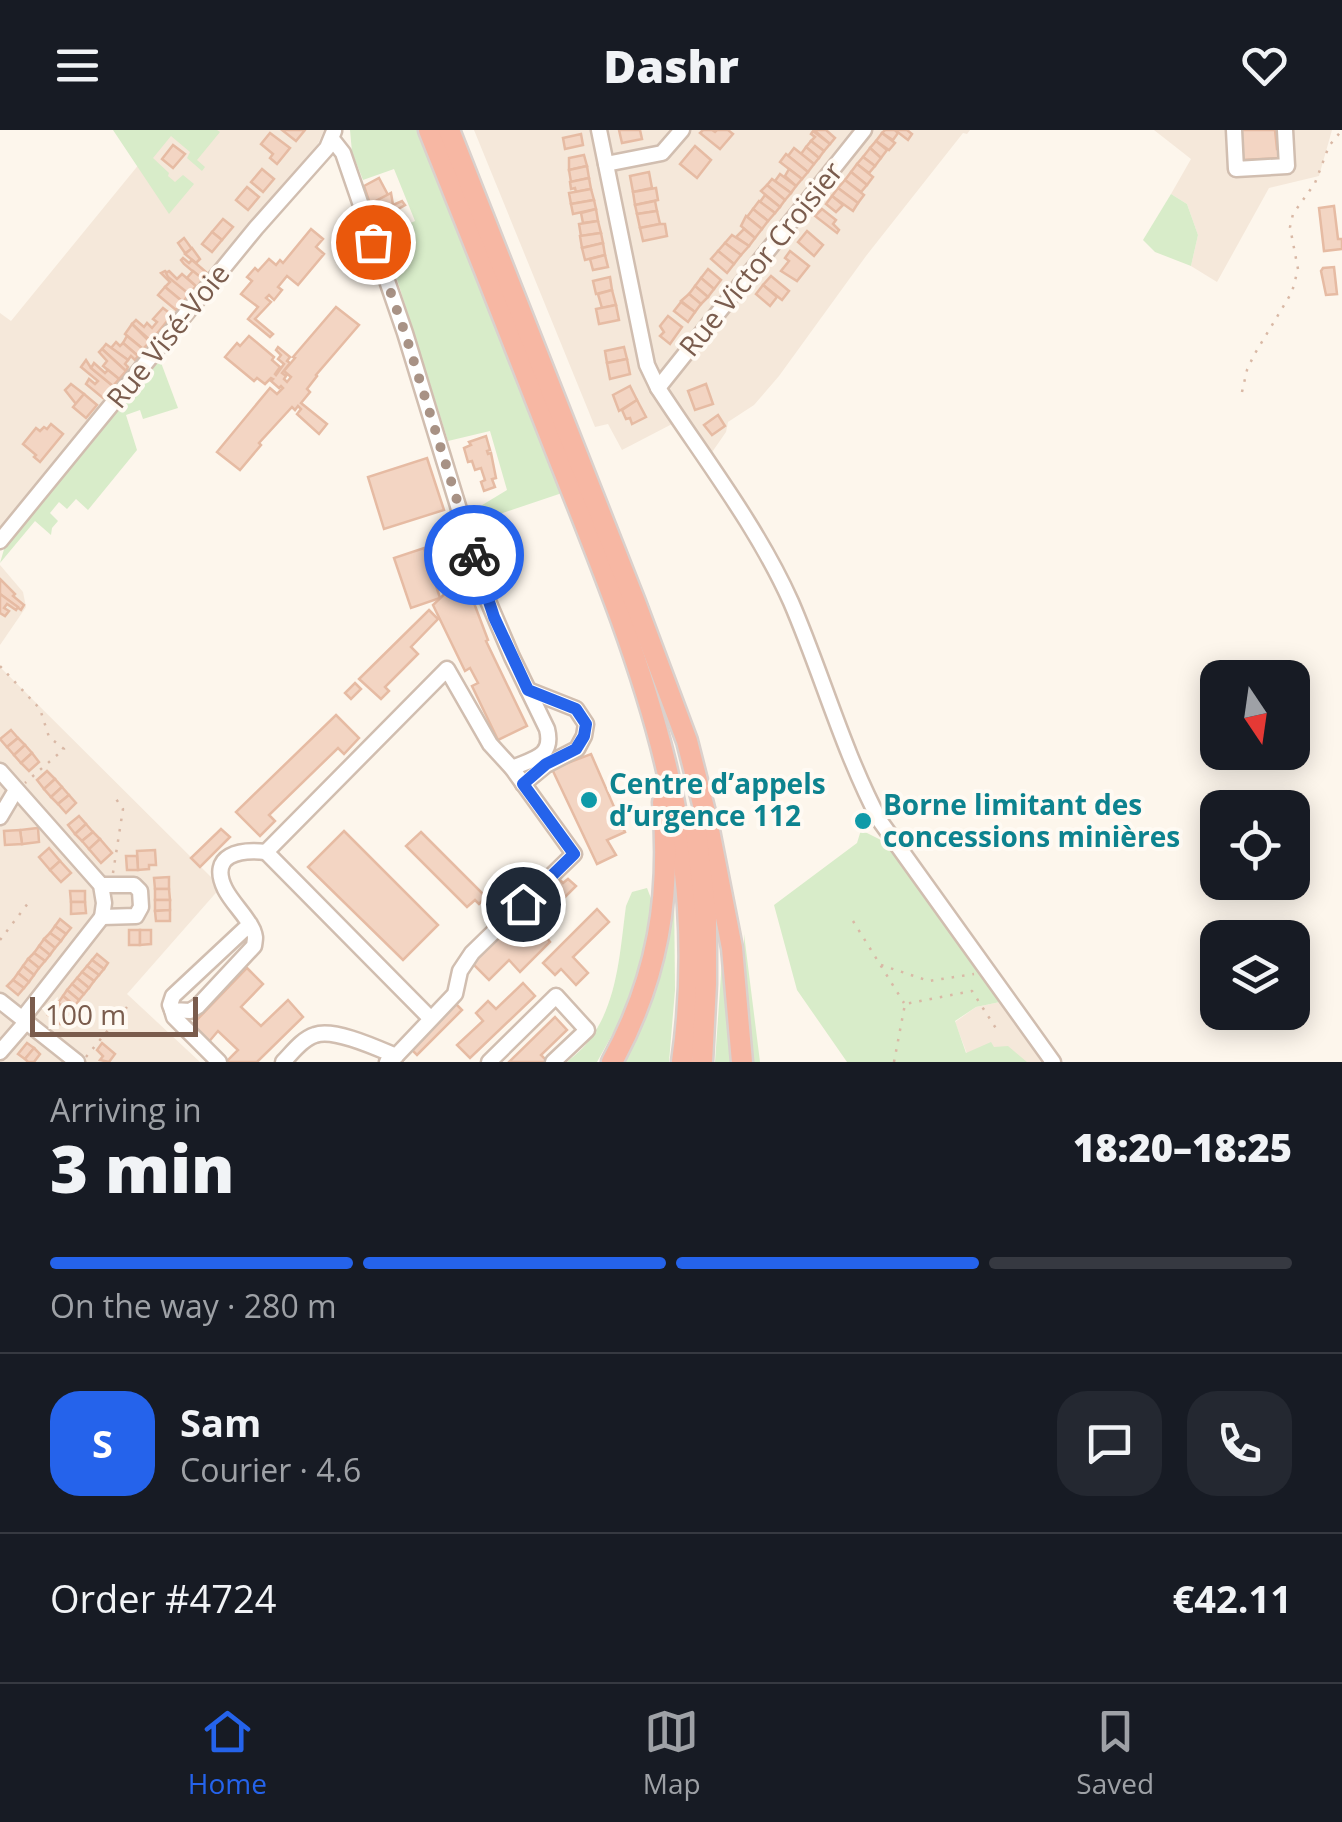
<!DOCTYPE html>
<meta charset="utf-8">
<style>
body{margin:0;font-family:"Open Sans",sans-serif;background:#242831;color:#f1f3f6;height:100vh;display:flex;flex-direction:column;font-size:38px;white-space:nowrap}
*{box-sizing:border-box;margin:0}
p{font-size:32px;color:#9ea1a6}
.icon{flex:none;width:55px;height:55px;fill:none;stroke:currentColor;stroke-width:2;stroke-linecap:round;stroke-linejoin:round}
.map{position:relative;height:932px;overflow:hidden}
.drawer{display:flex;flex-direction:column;background:#171b24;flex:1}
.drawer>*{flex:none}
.needle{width:65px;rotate:167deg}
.controls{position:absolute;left:1200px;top:530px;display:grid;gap:20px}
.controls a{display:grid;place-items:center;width:110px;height:110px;border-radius:20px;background:#171b24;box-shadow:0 5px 25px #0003;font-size:50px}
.scale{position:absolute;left:30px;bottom:25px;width:168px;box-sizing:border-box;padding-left:10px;border:5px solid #7a5c4d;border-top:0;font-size:28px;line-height:35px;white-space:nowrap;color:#7a5c4d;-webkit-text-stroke:8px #fffaf3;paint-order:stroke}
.pin{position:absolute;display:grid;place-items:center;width:85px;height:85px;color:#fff;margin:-42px;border:5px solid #fff;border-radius:50%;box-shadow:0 2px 10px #0007}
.courier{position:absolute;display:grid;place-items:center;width:100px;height:100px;margin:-50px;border:8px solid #2563eb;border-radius:50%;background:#fff;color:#222;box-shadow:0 2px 12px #0007}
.summary em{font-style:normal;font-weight:800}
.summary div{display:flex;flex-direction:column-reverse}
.summary{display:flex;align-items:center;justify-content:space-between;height:170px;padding:0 50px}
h1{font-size:65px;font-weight:800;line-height:75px}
.bar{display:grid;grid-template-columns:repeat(4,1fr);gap:15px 10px;align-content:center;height:120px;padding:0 50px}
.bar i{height:12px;border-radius:8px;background:#363941}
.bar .on{background:#2563eb}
.bar p{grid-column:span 4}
.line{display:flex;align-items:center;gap:25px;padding:0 50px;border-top:2px solid #363941}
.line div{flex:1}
.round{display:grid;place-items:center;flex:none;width:105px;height:105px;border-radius:30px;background:#242831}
header{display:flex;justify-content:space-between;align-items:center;height:130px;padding:0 50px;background:#171b24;font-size:45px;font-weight:800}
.menu{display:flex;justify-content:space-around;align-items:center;height:140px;border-top:2px solid #363941;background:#171b24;font-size:28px;color:#9ea1a6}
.menu a{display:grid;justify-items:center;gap:5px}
.menu .on{color:#2563eb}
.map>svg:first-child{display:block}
.residential{fill:#f5e8da}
.green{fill:#d8ecc9}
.building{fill:#f3d5c3;stroke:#e6bba3;stroke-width:2.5}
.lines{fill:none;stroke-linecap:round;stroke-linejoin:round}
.minor-casing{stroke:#d1beb0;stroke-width:19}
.highway-casing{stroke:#dad1cd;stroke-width:25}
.path{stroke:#d9b8a5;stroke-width:2.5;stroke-dasharray:2.5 8;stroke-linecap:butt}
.minor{stroke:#fff;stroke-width:14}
.highway{stroke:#f7b7a3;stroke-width:20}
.done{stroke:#a89285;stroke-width:10;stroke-dasharray:0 18}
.route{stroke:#2563eb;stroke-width:12}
.culture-dot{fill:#0f9aa8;stroke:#fffaf3;stroke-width:4}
.labels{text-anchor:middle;stroke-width:8;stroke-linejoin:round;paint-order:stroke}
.street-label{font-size:28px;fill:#7a5c4d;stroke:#fffaf3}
.culture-label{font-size:28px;font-weight:bold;fill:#0d838f;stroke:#fffaf3;text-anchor:start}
</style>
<header><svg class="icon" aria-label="menu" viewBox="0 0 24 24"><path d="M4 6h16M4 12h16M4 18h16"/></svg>Dashr<svg class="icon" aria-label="heart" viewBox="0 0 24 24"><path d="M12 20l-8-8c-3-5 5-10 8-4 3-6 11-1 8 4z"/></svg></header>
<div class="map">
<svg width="1342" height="932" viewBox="0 0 1342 932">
<rect width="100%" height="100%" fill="#fdf6ec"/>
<g class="residential">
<polygon points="167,0 324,0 318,14 305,33 0,401 0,183 11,191"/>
<polygon points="474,0 970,0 967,4 963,3 866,126 779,246 754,275 728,292 726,302 708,328 674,293 622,320 608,294 595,297"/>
<polygon points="1154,0 1332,0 1319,46 1269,58 1217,152 1191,136 1198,105 1187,74 1171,64 1191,29"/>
<polygon points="0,435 23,462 26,477 0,515"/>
<polygon points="0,537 221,757 127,864 200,932 0,932"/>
<polygon points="1000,872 1046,932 970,932 955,892 976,877"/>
</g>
<g class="green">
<polygon points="113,0 217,0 220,2 197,30 205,37 202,41 187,28 190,22 171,6 153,28 169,43 168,46 175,52 183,45 194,54 169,84"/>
<polygon points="350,0 418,0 565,362 476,392 474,380 507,360 490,301 448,311 383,105 415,91 394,39 363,50 352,22"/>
<polygon points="1171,64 1187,74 1198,105 1191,136 1155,122 1143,110"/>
<polygon points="160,230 178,278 143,289 140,280 126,285 137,320 88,380 76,369 67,379 59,372 50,383 58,391 52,398 51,405 35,391 0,433 5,416"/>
<polygon points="861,700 891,715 1000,872 976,877 955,891 966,923 991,912 994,917 1008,916 1027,932 847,932 797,860 774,775 857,713"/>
<polygon points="674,757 675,860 669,932 621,932"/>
<path d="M647,758L652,771L643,825L621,889L597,932H567C575,925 584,918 590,909C618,872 620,820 626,776L632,762Z"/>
<polygon points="720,790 736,932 715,932 722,830"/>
<polygon points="744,804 760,932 751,932 744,856"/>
</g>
<g class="building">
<polygon points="282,0 305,0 296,11"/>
<polygon points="619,0 640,0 642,9 622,13"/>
<polygon points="703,0 712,0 715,2 717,0 728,0 733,4 720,19 700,3"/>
<polygon points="814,0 826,0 835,8 830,14"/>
<polygon points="885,0 895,0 898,3 893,10 882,3"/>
<polygon points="895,0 907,0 912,4 908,10"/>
<polygon points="1241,0 1275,0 1277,19 1281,19 1281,28 1242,30"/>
<polygon points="813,1 830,14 824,21 811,11 815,7 811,4"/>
<polygon points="270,3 290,18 277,34 270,28 273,24 261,14"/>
<polygon points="882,3 895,13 889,20 876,11"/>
<polygon points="581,4 583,15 565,19 563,8"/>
<polygon points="811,11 824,21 819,28 806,17"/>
<polygon points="876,11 887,20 881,28 870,18"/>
<polygon points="173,15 185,24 173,38 162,29"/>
<polygon points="695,16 711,30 697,48 680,34"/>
<polygon points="806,17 819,28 814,34 801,24"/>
<polygon points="794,18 814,34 808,42 788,26"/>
<polygon points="870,18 881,28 875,36 863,27"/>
<polygon points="786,24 808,42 802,49 780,32"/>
<polygon points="584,25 587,36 569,40 569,28"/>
<polygon points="863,27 875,36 869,43 857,34"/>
<polygon points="857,34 873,47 867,55 851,42"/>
<polygon points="587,36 589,48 571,52 569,40"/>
<polygon points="262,39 274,49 263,62 251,52"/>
<polygon points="789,39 802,49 796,56 785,46"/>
<polygon points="649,42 652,58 633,62 630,46"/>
<polygon points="851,42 867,55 861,62 845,50"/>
<polygon points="780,44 796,56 791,63 775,51"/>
<polygon points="379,48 388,65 370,74 364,56"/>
<polygon points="589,48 591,59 576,62 575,58 571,59 570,52"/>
<polygon points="772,49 791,63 785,70 767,55"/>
<polygon points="845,50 864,65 858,73 838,58"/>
<polygon points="767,55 785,70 780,77 761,61"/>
<polygon points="247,57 259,67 248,80 236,70"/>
<polygon points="656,58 658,70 635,75 633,62"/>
<polygon points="838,58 858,73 853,81 832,66"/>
<polygon points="591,59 594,70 571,74 569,63"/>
<polygon points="391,63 393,75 402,71 405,75 377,91 370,74"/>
<polygon points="765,65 780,77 775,83 760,72"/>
<polygon points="832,66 843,75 836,82 826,74"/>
<polygon points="594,70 596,79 573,84 571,74"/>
<polygon points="655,71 657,81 637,84 635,75"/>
<polygon points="759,71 775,83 768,91 753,79"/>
<polygon points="1334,76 1338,109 1342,109 1342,119 1324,121 1319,78"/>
<polygon points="596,79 598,91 583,93 581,83"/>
<polygon points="753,79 768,91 762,99 747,87"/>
<polygon points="822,79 836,90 833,94 839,100 837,103 815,86"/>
<polygon points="657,81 660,94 640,98 637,84"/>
<polygon points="746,86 762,99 755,108 741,96"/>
<polygon points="223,89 233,97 222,110 212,102"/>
<polygon points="598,91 601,103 581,106 579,94"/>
<polygon points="660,94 665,94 667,106 643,111 640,98"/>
<polygon points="311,99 323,109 316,117 324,124 298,155 287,146 278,157 282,160 274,170 269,165 266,168 271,172 255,189 273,204 270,207 248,189 258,177 241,164 252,151 247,147 255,138 258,141 269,129 276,135 280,130 283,133"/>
<polygon points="744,99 755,108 749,116 736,107"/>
<polygon points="807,101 823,115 814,126 798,112"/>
<polygon points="212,102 222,110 212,122 202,114"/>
<polygon points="601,103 603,113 582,118 580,106"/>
<polygon points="732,105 749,116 741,125 725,113"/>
<polygon points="184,108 192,119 185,123 178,113"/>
<polygon points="603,113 605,125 585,130 582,118"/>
<polygon points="725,113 741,125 734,134 718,121"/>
<polygon points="192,118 200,129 196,133 185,124"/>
<polygon points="718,121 734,134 727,143 711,129"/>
<polygon points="790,121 809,136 797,151 781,141 789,131 785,128"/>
<polygon points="605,125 608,137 593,140 590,129"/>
<polygon points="183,128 189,133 192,130 207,143 202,149 184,134 181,130"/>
<polygon points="1334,137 1337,164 1326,165 1321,141 1323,138"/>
<polygon points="708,139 721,150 714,159 701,148"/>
<polygon points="165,141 189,164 183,172 165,157 170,152 161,143"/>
<polygon points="169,141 177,149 182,144 196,156 189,164 168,147 166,143"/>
<polygon points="193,141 203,149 197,157 187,148"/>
<polygon points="771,146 789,161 782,170 763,155"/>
<polygon points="610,147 612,160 596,164 593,151"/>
<polygon points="701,148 714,159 708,167 695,156"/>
<polygon points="763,155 777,167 770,176 756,164"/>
<polygon points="695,156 708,167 701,174 689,164"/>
<polygon points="165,157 183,172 176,180 158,165"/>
<polygon points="612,160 616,175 602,178 598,164"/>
<polygon points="689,164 701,174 695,182 681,171"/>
<polygon points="681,172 695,182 688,192 674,181"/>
<polygon points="616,175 619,190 599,194 596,179"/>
<polygon points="336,177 359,195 316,245 317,246 307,259 310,262 301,273 327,294 319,304 297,284 301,279 298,276 295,280 292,277 259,313 261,315 240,340 217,322 270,258 277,264 283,258 281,256 279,258 271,251 273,249 271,248 265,254 257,248 254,251 225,227 237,213 240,216 249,206 274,227 272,230 280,237 275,244 276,245 284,234 278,229 281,225 276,220 278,217 290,227 287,231 290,233 282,243 286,246 284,249 287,252 291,247 284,241 295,228 293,227"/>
<polygon points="163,178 172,185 151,211 132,194 136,190 144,197 147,193 152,198 157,192 153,189"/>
<polygon points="668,186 682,197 670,214 660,206 664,202 660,196"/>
<polygon points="132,194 150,212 143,219 125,204"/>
<polygon points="127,206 143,219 138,226 123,213"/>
<polygon points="116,212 120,216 123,213 138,226 135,230 131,226 128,230 111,218"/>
<polygon points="106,214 128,230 125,234 128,237 126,241 102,219"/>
<polygon points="624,217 627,229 607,233 605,221"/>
<polygon points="102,219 126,241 119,249 103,236 107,231 99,222"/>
<polygon points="627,229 630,244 610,249 607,233"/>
<polygon points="86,230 91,238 113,256 103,268 86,254 89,249 95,254 98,251 81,237"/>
<polygon points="94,233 105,243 108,240 119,249 113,256 91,238"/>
<polygon points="71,254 84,264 76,274 65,260"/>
<polygon points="706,254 713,274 695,280 688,261"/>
<polygon points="630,256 637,270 619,281 613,265"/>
<polygon points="84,264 97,275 86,288 73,277"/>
<polygon points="637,270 646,287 632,294 630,288 626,289 622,280"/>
<polygon points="718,285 725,296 712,305 704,295"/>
<polygon points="51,294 63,304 40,332 34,327 36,325 23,314 36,298 40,301 44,297 47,299"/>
<polygon points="486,306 490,320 487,321 488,324 491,323 496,348 492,349 495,357 484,361 481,352 485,350 481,338 475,340 472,331 468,332 464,318 471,315 469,312"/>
<polygon points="427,328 444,380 384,399 368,347"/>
<polygon points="424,418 440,468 411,478 394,428"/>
<polygon points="0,449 15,464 13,466 24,475 21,480 0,464"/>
<polygon points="460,449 466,452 488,510 486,511 527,596 498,610 472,556 478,553 470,538 465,541 433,475"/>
<polygon points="0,464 18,477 16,480 7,474 4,478 9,481 5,486 0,483"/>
<polygon points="429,480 438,489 411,517 418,524 385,557 389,561 381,569 359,549"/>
<polygon points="355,553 361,559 351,569 345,563"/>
<polygon points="336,585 359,608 344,624 338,618 269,685 275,691 260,706 236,682"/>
<polygon points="11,600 18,608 7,617 0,609"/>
<polygon points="18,608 25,615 14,625 7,617"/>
<polygon points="25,615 32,623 21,633 14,625"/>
<polygon points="32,623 39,632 29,641 21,633"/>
<polygon points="591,624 625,702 607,710 616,725 597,734 552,639"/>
<polygon points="47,641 55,649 44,659 37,650"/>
<polygon points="55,649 62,657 51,667 44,659"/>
<polygon points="62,657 69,665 58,674 51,667"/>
<polygon points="69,665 76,673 66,683 58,674"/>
<polygon points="79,686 86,694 75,704 68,695"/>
<polygon points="86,694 93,702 82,711 75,704"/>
<polygon points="38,698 39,712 22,714 20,700"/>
<polygon points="221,699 230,707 200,737 191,728"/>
<polygon points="20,700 22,714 5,715 4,701"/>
<polygon points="344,701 438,795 403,830 308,737"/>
<polygon points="93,702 100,709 89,719 82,711"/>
<polygon points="421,702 486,767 479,774 475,770 467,777 406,716"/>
<polygon points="100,709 112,723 101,733 89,719"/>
<polygon points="49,718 60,731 50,740 39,727"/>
<polygon points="155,720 156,735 149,735 149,739 138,740 137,721"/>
<polygon points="126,726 137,726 138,740 127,740"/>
<polygon points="60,731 71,743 61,752 50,740"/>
<polygon points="169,747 169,759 155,759 154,748"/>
<polygon points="558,748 563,753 568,749 576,756 563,769 560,766 540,787 549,797 543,803 550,812 520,842 509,830 489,850 472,833"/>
<polygon points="155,759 169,759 170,770 155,770"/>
<polygon points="70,761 85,761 85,772 71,772"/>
<polygon points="155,770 170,770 170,780 155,781"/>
<polygon points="71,772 85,772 86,783 71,784"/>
<polygon points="597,779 609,792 573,827 588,843 576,855 561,839 555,845 543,833"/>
<polygon points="170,780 170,791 156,791 155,781"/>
<polygon points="60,789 71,798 66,804 55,796"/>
<polygon points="55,796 66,804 61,811 50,803"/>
<rect x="129" y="800" width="11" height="15"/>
<polygon points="140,800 151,800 151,814 140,815"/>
<polygon points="50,803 61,811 55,818 44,809"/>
<polygon points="44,809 55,818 50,825 39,816"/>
<polygon points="39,816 50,825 45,831 34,823"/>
<polygon points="34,823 45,831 39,838 28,829"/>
<polygon points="97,824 108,833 104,839 92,830"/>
<polygon points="28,829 39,838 34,845 23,836"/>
<polygon points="92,830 104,839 99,845 87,836"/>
<polygon points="23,836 34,845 29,852 18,843"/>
<polygon points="87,836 99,845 94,851 82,842"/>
<polygon points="247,838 263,854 241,877 261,896 288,870 303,887 257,932 226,932 238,920 218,901 207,914 190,897"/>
<polygon points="82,842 94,851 89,858 77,848"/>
<polygon points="18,843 29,852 24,858 13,850"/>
<polygon points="77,848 89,858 84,864 72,854"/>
<polygon points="13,850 24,858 18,865 7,856"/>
<polygon points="523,853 535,866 470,928 457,915 483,891 476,883 488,871 496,879"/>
<polygon points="72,854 84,864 79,870 67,860"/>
<polygon points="67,860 79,870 75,876 63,866"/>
<polygon points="63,866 75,876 70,882 58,873"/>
<polygon points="453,871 462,880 417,925 408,916"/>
<polygon points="58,873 70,882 66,887 54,878"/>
<polygon points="54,878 66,887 60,894 48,885"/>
<polygon points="555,887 567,900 541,925 548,932 509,932"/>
<polygon points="27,913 34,918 25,929 18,924"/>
<polygon points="102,913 115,924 109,932 100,930 103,926 97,920"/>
<polygon points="34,918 40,924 34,932 28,932 25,929"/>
</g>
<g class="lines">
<defs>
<g id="minor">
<path d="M599,0L647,235L658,258C703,327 757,396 791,472C822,544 843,621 880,691L1053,932"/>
<polyline points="1234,0 1236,39 1287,36 1285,0"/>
<path d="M332,9L343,23L405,203L485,464L512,527L547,599C554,627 533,629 512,638"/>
<polyline points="606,34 662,23 682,0"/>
<polyline points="658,258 864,0"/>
<polyline points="0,411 256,98 327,18 334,1"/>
<polyline points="0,641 101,755 104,773 102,787"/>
<polyline points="523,654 546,635 577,619 584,606 586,594 576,579 528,560"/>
<polyline points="0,687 16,660"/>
<polyline points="101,755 134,755 140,761 141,777 136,786 102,787"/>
<path d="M250,794L173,866L170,875L172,880L190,881L198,876L254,816C255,808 256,808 253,800C246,785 232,773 225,759C208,724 241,719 266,722"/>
<polyline points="0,871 77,932"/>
<polyline points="172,880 174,887 219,932"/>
<polyline points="22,889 102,787"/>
<polyline points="0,922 26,892"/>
<path d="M283,932C292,923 302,909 315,905C334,898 377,918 396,926"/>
<polyline points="387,932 396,926 455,864 460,841 472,823 574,724 512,638 490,614 447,539 266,722 431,889"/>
<polyline points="489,932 556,866 587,900 553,932"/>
</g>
<g id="highway">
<path d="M429,0C473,110 517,221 560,331C640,532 714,710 682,932"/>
<polyline points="449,0 635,472 687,611 707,690 732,818 742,932"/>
<polyline points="696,701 706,787 706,854 702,932"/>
<path d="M612,932C658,848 671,767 663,672"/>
</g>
</defs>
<use href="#minor" class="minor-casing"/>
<use href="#highway" class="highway-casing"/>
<g class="path">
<polyline points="1242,262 1247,240 1254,225 1292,162 1298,139 1290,97 1293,84 1315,53 1329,16 1342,0"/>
<polyline points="0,536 40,579 49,607 64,619 25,653"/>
<polyline points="113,743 123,679 116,669"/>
<polyline points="853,791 904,873"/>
<polyline points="0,810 29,772"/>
<polyline points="881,835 929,851 974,844"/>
<polyline points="86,927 127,877"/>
<polyline points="894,932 905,874 972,861 997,900"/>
</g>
<use href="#minor" class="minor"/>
<use href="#highway" class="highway"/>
</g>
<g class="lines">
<polyline class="done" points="373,112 405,203 474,425"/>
<polyline class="route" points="474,425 494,487 528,560 576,579 586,594 584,606 576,619 546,634 523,654 574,724 523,774"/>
</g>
<g class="culture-dot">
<circle cx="589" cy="670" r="10"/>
<circle cx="863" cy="691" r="10"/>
</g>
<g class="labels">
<g class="street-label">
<text transform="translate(761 129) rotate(-51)" y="10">Rue Victor Croisier</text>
<text transform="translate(168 206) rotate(-51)" y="10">Rue Visé-Voie</text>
</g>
<g class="culture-label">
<text x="609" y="664">Centre d’appels<tspan x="609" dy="32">d’urgence 112</tspan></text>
<text x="883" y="685">Borne limitant des<tspan x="883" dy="32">concessions minières</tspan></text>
</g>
</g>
</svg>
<div class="controls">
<a><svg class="needle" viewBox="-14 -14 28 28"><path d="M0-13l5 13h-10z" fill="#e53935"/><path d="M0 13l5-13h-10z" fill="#9ea1a6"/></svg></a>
<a><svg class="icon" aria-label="locate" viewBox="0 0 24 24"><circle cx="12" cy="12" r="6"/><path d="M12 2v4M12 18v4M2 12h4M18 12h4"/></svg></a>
<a><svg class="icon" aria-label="layers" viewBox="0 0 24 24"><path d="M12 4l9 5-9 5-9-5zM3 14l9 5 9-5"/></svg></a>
</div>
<div class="scale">100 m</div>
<div class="pin" style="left:373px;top:112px;background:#ea580c"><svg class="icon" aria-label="bag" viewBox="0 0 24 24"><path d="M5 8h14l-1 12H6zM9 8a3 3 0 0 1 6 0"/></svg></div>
<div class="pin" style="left:523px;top:774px;background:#1f2937"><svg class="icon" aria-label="home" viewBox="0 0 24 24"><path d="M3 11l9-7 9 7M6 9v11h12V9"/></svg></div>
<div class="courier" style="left:474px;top:425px"><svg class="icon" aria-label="bike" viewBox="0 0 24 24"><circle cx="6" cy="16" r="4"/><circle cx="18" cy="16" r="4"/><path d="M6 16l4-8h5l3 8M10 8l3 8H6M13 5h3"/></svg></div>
</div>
<section class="drawer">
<div class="summary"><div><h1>3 min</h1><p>Arriving in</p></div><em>18:20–18:25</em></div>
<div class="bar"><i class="on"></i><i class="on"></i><i class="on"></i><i></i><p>On the way · 280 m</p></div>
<div class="line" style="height:180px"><b class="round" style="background:#2563eb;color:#fff">S</b><div><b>Sam</b><p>Courier · 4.6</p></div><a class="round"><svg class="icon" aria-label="chat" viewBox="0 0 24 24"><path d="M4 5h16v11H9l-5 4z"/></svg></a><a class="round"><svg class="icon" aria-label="phone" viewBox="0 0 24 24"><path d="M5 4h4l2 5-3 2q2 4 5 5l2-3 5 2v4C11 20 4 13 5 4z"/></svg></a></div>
<div class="line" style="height:130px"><div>Order #4724</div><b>€42.11</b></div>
</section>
<nav class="menu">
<a class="on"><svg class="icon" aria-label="home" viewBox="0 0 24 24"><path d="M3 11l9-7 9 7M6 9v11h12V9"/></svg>Home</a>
<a><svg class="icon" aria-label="map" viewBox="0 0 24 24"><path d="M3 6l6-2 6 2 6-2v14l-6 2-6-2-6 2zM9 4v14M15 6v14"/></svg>Map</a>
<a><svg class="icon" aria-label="saved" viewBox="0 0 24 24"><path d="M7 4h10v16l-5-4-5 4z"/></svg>Saved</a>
</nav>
